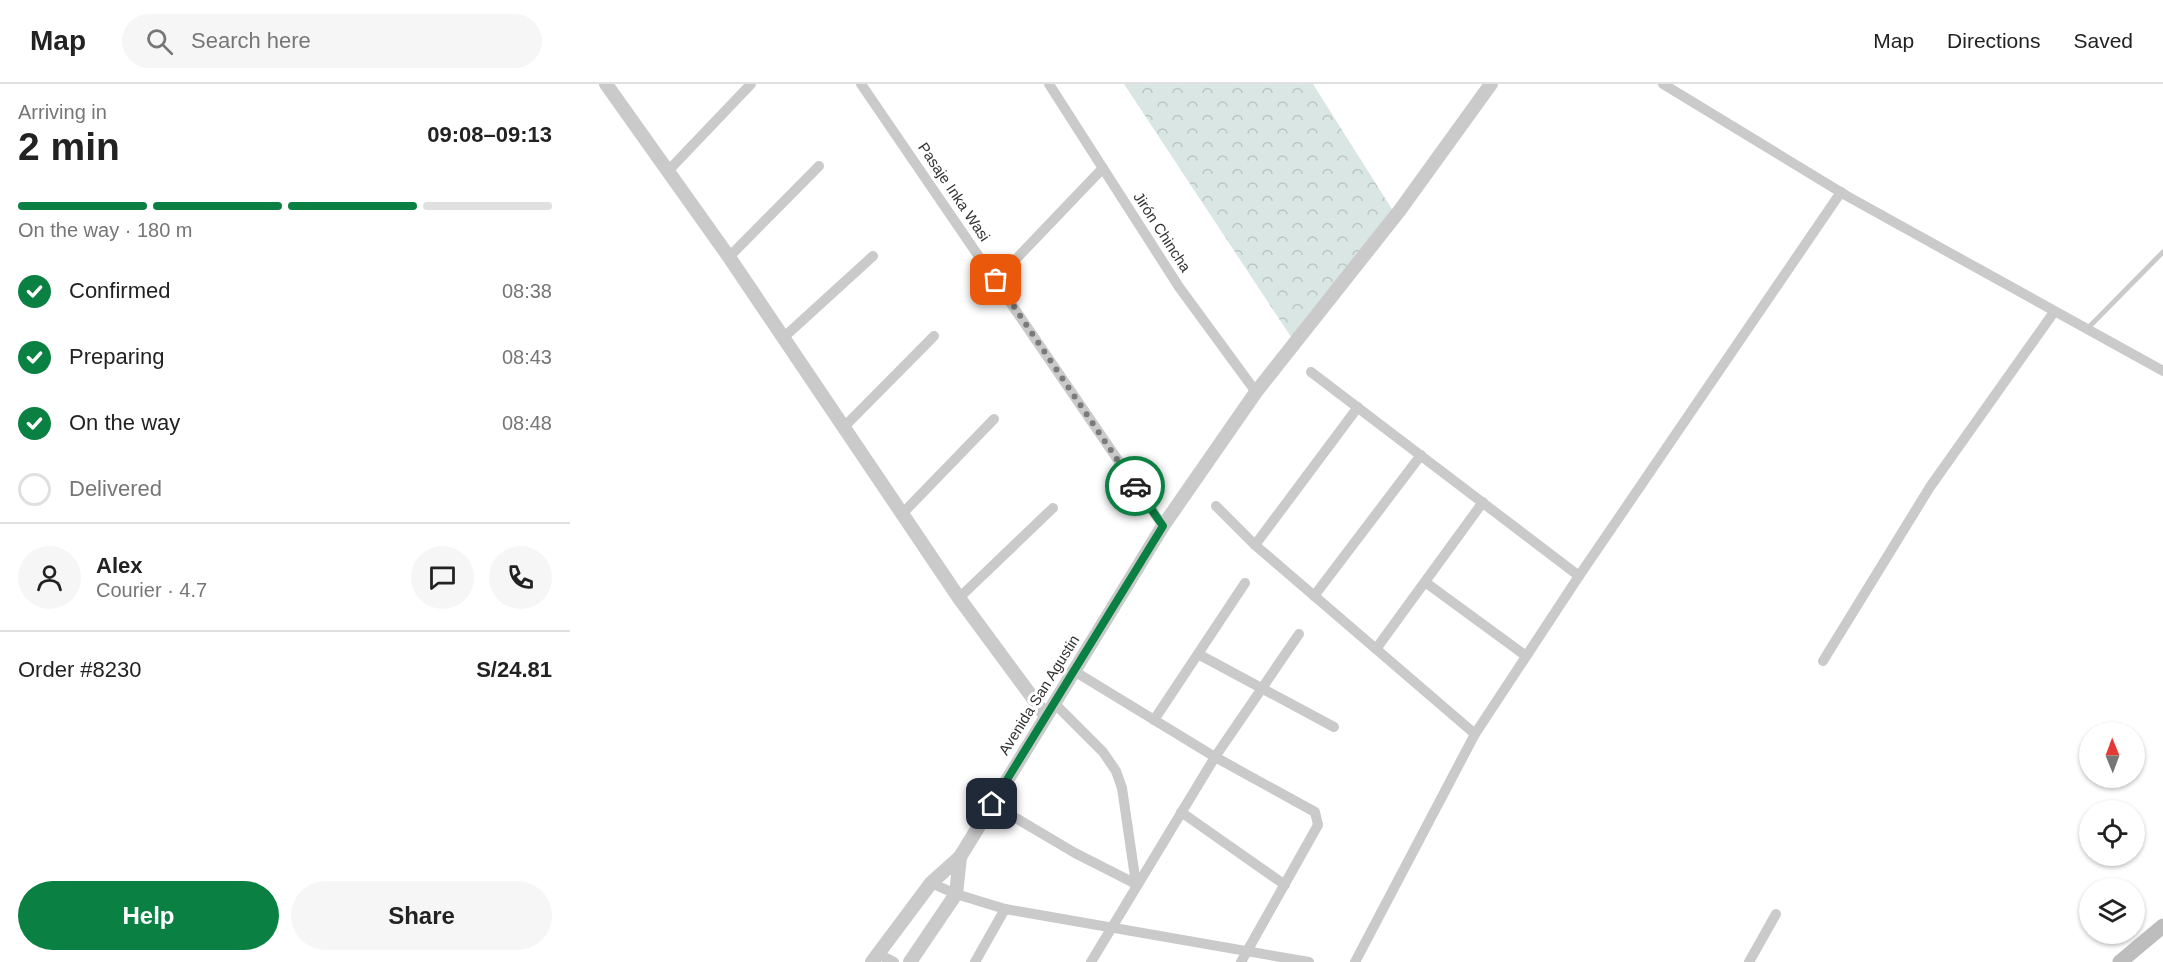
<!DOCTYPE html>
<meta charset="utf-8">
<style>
body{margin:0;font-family:Arial,sans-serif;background:#f6f6f6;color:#222;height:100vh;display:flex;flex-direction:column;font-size:22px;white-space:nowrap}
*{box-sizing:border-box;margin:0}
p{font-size:20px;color:#767676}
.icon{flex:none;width:33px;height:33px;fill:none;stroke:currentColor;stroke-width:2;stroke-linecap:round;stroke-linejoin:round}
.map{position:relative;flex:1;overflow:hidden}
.details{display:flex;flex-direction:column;background:#fff;width:570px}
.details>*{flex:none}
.needle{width:39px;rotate:359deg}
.buttons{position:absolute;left:1509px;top:638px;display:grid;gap:12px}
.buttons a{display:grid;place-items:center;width:66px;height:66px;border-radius:50%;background:#fff;box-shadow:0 2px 4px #0004;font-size:30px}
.pin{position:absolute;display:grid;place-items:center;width:51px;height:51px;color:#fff;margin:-26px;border-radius:12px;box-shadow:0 3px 9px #0006}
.courier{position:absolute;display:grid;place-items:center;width:60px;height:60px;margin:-30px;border:4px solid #0b8043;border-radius:50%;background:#fff;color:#222;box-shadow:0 2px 8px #0007}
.headline em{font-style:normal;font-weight:600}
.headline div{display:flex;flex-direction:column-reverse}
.headline{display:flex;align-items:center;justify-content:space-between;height:102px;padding:0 18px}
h1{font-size:39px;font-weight:600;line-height:45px}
.bar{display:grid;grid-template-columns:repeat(4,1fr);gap:9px 6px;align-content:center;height:72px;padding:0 18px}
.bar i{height:8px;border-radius:4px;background:#e0e0e0}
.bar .selected{background:#0b8043}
.bar p{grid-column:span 4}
.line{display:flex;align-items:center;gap:15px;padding:0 18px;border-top:2px solid #e0e0e0}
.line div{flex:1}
.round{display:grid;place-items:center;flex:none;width:63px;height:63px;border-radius:32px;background:#f6f6f6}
ol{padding:0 18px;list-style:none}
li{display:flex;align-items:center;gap:18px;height:66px}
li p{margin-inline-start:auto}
li .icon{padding:6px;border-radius:50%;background:#0b8043;color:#fff;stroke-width:4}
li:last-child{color:#767676}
li i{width:33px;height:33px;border:3px solid #e0e0e0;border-radius:50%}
.cta{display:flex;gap:12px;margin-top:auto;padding:12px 18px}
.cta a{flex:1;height:69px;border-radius:36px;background:#0b8043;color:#fff;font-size:24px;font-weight:600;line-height:69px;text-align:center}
.cta a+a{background:#f6f6f6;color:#222}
header{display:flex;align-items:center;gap:36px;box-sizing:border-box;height:84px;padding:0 30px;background:#fff;border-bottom:2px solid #e0e0e0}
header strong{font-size:28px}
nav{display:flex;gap:33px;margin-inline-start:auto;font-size:21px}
.search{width:420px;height:54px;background:#f6f6f6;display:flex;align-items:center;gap:15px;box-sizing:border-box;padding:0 21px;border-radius:33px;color:#767676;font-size:22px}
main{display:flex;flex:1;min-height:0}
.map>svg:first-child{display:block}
.forest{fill:url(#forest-crowns)}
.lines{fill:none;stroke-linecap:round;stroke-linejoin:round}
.service{stroke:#cacaca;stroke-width:5}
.minor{stroke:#cacaca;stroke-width:10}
.tertiary{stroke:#cacaca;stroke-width:14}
.secondary{stroke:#bdbdbd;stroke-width:15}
.done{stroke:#7a7a7a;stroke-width:6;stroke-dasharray:0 10.8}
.route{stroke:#0b8043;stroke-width:8}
.labels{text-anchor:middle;stroke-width:6;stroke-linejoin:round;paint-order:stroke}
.street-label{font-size:15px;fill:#333;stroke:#fff}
</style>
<header>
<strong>Map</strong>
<div class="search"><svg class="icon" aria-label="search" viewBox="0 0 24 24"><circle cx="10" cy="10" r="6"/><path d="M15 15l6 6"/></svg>Search here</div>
<nav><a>Map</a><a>Directions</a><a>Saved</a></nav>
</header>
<main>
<section class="details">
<div class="headline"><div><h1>2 min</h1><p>Arriving in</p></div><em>09:08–09:13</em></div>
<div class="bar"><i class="selected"></i><i class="selected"></i><i class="selected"></i><i></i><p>On the way · 180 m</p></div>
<ol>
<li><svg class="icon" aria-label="check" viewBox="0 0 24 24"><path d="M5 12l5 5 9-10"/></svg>Confirmed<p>08:38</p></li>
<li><svg class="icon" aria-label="check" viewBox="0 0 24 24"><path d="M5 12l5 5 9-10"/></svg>Preparing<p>08:43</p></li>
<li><svg class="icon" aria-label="check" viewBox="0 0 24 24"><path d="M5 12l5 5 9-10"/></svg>On the way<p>08:48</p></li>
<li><i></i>Delivered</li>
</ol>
<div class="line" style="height:108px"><a class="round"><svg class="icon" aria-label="person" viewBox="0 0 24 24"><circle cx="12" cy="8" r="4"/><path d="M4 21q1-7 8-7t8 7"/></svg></a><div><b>Alex</b><p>Courier · 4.7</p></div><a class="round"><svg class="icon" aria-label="chat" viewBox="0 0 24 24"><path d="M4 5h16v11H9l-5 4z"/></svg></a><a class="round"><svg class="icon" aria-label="phone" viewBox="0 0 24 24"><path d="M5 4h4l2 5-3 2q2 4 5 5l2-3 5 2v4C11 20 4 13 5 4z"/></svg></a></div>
<div class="line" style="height:78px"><div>Order #8230</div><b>S/24.81</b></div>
<div class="cta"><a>Help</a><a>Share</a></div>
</section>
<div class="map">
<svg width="1593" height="878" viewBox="0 0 1593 878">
<defs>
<pattern id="forest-crowns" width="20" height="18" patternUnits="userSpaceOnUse" patternTransform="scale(1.5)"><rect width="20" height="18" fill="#d9e6e4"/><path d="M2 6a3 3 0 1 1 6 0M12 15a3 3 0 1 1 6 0" fill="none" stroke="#bbc6c4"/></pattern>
</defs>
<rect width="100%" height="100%" fill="#fff"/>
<polygon class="forest" points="554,0 743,0 825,130 725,259"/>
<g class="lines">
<polyline class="service" points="1517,245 1593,168"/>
<g class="minor">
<polyline points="291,0 593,442"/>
<polyline points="479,0 609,203 686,308"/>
<polyline points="1093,0 1277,112 1593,287"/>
<polyline points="98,87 181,0"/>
<polyline points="159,173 249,82"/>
<polyline points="425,197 533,84"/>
<polyline points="213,254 303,172"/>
<polyline points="741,288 1009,492"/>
<polyline points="274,343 364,252"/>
<polyline points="646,422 685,461 905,650"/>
<polyline points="332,430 424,335"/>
<polyline points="685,461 788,323"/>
<polyline points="855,498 956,572"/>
<polyline points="744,512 851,371"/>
<polyline points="389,514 483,424"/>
<polyline points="806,565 913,418"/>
<polyline points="628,570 764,643"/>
<polyline points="1253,577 1360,403 1484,228"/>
<polyline points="504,587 645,673 745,728 748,741 671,878"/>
<polyline points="584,636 675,499"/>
<polyline points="422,720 505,769 566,800 552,704 546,687 533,668 484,619"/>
<polyline points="611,728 715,801"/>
<polyline points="361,799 386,810 435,825 739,878"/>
<polyline points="308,870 324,878"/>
<polyline points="405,878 435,825"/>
<polyline points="521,878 645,673 729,550"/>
<polyline points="785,878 905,650 1009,492 1271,108"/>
<polyline points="1179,878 1206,830"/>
</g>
<g class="tertiary">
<polyline points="36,0 159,173 389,514 476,632"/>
<polyline points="302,878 361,799 390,773 593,442 686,308 830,126 921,0"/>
<polyline points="340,878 386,810 390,773"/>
</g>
<polyline class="secondary" points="1550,878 1593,842"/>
</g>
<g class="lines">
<polyline class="done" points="426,196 565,402"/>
<polyline class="route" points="422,720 593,442 565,402"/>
</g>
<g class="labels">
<g class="street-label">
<text transform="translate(384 108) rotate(56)" y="5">Pasaje Inka Wasi</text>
<text transform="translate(592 148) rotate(57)" y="5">Jirón Chincha</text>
<text transform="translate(469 611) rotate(-58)" y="5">Avenida San Agustin</text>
</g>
</g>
</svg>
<div class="buttons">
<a><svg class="needle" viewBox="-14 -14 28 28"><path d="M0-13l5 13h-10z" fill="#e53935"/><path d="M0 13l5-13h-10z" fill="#767676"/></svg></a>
<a><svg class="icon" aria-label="locate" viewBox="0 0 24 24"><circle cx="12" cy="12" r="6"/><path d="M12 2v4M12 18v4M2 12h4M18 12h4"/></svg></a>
<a><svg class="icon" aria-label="layers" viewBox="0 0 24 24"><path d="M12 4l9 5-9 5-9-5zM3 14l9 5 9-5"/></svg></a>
</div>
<div class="pin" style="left:426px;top:196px;background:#ea580c"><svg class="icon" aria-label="bag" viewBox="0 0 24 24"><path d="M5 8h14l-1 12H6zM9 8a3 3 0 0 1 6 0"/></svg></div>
<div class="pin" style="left:422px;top:720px;background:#1f2937"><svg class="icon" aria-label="home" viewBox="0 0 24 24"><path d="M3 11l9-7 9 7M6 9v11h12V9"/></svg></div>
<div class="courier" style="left:565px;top:402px"><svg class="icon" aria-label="car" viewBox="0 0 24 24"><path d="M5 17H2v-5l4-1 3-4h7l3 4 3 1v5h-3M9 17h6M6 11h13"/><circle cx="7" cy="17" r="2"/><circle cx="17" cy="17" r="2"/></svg></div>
</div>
</main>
